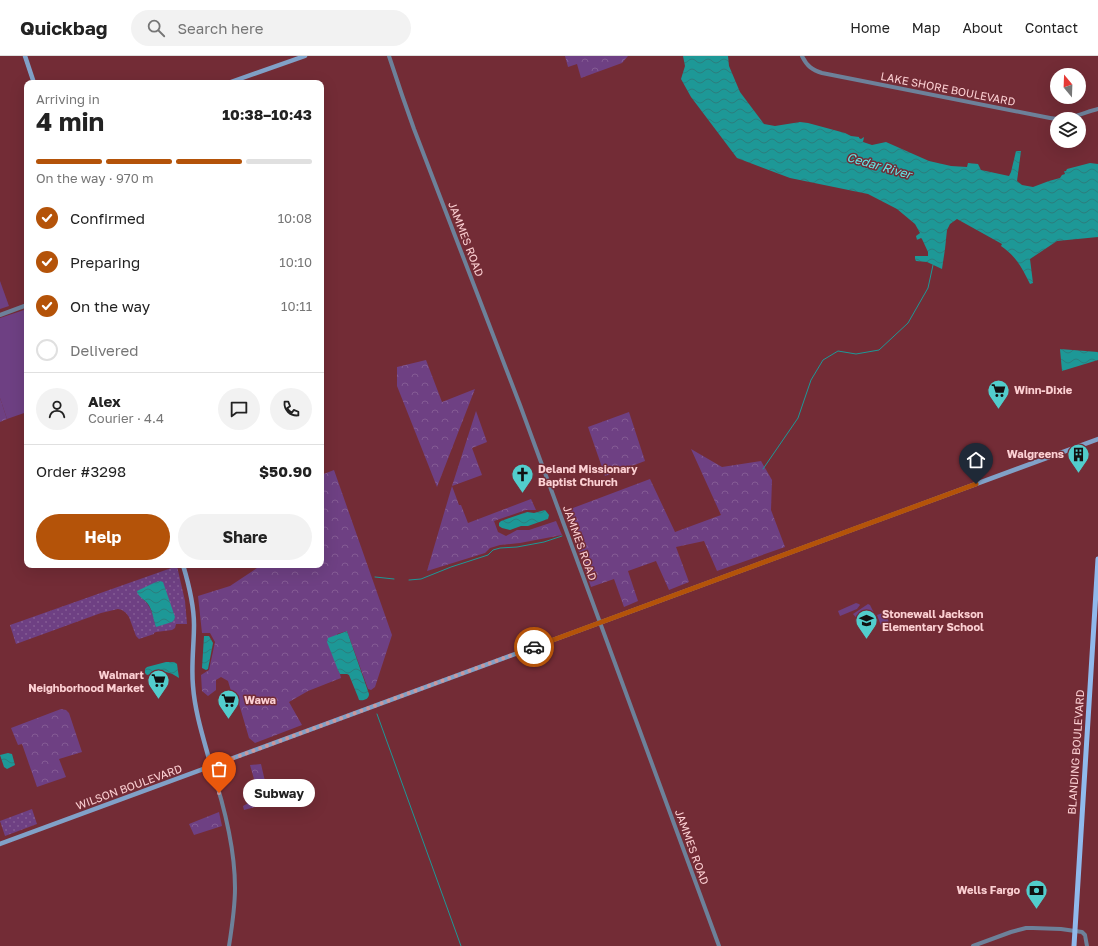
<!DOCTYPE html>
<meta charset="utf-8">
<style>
body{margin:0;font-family:"Golos Text",sans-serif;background:#f2f2f2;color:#222;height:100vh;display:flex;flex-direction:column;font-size:15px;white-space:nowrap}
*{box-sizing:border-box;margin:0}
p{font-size:13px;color:#767676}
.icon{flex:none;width:22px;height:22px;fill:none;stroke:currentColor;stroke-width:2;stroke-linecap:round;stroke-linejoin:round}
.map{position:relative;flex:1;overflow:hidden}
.sheet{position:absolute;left:24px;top:24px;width:300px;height:488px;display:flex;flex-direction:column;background:#fff;border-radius:8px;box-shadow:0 4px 16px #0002}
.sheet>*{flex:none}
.needle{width:26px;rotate:341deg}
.buttons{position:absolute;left:1050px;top:12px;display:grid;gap:8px}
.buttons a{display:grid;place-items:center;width:36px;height:36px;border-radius:50%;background:#fff;box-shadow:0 4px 16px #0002;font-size:20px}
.pin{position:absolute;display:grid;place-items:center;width:34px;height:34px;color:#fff;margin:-41px -17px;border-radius:50% 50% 50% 0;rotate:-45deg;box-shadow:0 0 4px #0007}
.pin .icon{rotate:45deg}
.courier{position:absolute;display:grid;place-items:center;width:40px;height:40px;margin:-20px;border:3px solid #b45309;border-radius:50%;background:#fff;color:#222;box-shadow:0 1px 5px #0007}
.bubble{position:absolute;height:28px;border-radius:14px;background:#fff;box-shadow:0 4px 16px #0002;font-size:13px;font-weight:700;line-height:28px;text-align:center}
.headline em{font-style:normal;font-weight:700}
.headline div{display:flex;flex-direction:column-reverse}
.headline{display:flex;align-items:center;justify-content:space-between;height:68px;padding:0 12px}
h1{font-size:26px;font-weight:700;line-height:30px}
.bar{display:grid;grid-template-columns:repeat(4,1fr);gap:6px 4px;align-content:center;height:48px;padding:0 12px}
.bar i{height:5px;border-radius:3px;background:#e0e0e0}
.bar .current{background:#b45309}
.bar p{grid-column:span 4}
.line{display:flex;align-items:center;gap:10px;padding:0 12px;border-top:1px solid #e0e0e0}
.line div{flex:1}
.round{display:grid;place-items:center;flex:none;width:42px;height:42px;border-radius:21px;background:#f2f2f2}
ol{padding:0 12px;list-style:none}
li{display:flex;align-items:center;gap:12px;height:44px}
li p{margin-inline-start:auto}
li .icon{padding:4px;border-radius:50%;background:#b45309;color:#fff;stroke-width:4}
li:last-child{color:#767676}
li i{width:22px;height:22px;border:2px solid #e0e0e0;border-radius:50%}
.button{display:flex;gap:8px;margin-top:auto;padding:8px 12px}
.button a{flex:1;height:46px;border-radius:24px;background:#b45309;color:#fff;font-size:16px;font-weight:700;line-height:46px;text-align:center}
.button a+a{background:#f2f2f2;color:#222}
header{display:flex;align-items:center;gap:24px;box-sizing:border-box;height:56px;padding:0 20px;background:#fff;border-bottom:1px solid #e0e0e0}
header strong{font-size:19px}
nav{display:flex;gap:22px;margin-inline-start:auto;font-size:14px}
.search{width:280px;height:36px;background:#f2f2f2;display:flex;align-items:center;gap:10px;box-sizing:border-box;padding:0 14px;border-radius:22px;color:#767676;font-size:15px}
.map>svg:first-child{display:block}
.grass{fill:url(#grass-dots);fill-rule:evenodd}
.forest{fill:url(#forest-crowns)}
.park{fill:#6e4083}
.water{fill:url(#water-waves)}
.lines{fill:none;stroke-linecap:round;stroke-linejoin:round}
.stream{stroke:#1d9897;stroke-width:1}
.tertiary{stroke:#6d819a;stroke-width:4}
.secondary{stroke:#81a1c8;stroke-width:4.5}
.primary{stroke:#90b9ec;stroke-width:5}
.done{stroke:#cc979c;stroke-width:4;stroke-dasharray:0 7.2}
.route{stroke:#b45309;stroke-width:5}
.labels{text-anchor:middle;stroke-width:3;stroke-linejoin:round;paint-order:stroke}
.street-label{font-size:11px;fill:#fcd0d3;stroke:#732c36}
.poi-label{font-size:11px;font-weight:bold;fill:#fcd0d3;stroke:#732c36;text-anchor:start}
.water-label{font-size:12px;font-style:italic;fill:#61e9e8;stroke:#732c36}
</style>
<header>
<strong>Quickbag</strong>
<div class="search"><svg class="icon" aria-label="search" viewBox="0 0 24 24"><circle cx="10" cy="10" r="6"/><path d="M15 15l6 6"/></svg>Search here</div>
<nav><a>Home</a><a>Map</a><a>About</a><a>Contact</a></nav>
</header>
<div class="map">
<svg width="1098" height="890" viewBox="0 0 1098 890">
<defs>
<pattern id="grass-dots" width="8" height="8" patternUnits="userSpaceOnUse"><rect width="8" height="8" fill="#6e4083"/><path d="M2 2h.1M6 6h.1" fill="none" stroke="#845b94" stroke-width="1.8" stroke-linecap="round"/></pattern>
<pattern id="forest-crowns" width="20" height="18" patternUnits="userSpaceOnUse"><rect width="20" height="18" fill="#6e4083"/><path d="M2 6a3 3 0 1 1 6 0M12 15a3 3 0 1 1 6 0" fill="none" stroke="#845b94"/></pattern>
<pattern id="water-waves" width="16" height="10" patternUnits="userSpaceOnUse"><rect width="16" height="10" fill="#1d9897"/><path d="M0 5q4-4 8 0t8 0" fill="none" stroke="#2b7d7d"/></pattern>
</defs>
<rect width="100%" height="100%" fill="#732c36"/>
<g class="grass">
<path d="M177,510L185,545L187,568H176L175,572L172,574L156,576L154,577V578L139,583L136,580L129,561L126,557L122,554L118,553L101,557L16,588L10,569ZM138,539L174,564L155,567C152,554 149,547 138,539Z"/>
<polygon points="32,753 37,768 5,780 0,765"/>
</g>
<g class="forest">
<polygon points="565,0 628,0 622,7 581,22 577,8 568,11"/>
<polygon points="426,304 442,346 475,333 437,431 397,330 397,311"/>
<polygon points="0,342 7,363 0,366"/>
<polygon points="476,355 487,386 472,392 482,419 452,430 459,449 461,449 468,467 531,443 536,454 526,454 494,465 498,476 506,480 517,474 529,474 556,465 562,479 520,487 500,489 490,492 485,497 427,515 452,430"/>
<polygon points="629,356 645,405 605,420 588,371"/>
<polygon points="691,393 722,411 761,405 772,424 771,454 785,491 717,515 704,485 676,491 689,526 669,534 656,505 628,515 638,545 624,551 614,523 591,531 565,455 650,423 675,476 721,459"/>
<polygon points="334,414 392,579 375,631 371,634 368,633 347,575 337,578 338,614 340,618 341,622 308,635 289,646 302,669 255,687 249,682 237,641 231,635 228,625 221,621 216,624 216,634 208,640 202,635 201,619 209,614 215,586 210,577 202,577 198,540 230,530 260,510 261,509 321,509 321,419"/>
<polygon points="61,653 66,654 69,657 82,696 59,703 66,721 37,731 22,688 18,689 11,672"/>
<polygon points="261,708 270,747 244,754 243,750 259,741 250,709"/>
<polygon points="219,756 222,770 194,779 189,768"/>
</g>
<g class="park">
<polygon points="0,225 9,250 0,253"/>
<polygon points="27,253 27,356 7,363 0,342 0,262"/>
<polygon points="856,547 859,548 860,549 857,553 840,560 838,555"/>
<path d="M868,548L870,549L877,563C869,576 860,566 853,558Z"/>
<polygon points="885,556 890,569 882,572 877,559"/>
</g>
<g class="water">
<path d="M683,0H728L729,10L740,36L764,68L775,70L800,66L808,67L845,77L851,80L859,81V82L861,83L864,81L863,86L872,89L886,86L929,105L951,110L967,111L968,107L978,108L981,114L1009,120L1011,116L1016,95H1021L1017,125L1022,129L1033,131L1049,125L1060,122L1062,119L1065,118L1064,115H1066L1067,113L1090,107L1098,108V181L1057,185L1030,203L1033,227L1030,228C1022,212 1017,201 1001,190L1002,188L957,163L950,168L947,174L945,193L942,213L927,206L916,205L915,203V200H928V196L922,183L921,182L917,184L916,180L920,177L915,168L897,153L868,138L790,122L737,102L691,41L681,23L685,10Z"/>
<polygon points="1060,293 1098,296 1098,304 1062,315"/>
<polygon points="545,454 549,459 548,463 528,470 521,470 510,474 502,472 499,470 499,467 501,465 524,457 527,456 534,457"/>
<path d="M160,525L163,526L175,561L174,564L172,566L156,571C153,563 153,555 148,548C145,544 139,541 137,536V535L156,526Z"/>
<path d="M347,575L369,638C369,643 364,645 359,644L358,641L349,619L347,618H340L338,614L327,586L328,582Z"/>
<polygon points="204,580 209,580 213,587 208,613 206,614 202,612"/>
<path d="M166,606H174L177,608L179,622C166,613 160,616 147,619L145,617V613L147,611Z"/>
<polygon points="8,697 12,698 15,709 7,713 4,711 0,699"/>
</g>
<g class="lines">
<g class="stream">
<polyline points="763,413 798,362 811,324 823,304 838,295 856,298 879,294 908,267 928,232 933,209"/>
<polyline points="375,521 394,523"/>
<polyline points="409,524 421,523 451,511 488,499 493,494 500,492 517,491 544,486 562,480"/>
<polyline points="377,658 461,890"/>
</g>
<g class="tertiary">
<polyline points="389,0 402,39 414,73 520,349 719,890"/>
<path d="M802,0C807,10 812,14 822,17L1050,62C1067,65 1082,57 1098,53"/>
<polyline points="0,259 27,249"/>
<path d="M211,710C224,749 235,791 235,832C235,852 232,871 229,890"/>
<polyline points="973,890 1011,876 1026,872 1033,872 1061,873 1082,876 1085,879 1087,890"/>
</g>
<g class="secondary">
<polyline points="25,0 34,27"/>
<polyline points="228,27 305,0"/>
<path d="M183,509C189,529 194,548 194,569C194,589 191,610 193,630C195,657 204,684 211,710"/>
<polyline points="0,788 1098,383"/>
</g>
<polyline class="primary" points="1074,890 1098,503"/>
</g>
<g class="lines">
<polyline class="done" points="219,737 212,710 534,591"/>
<polyline class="route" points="534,591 976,428"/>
</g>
<defs>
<symbol id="supermarket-pin" viewBox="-11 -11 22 30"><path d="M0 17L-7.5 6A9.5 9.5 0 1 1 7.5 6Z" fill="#52cdcc" stroke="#732c36"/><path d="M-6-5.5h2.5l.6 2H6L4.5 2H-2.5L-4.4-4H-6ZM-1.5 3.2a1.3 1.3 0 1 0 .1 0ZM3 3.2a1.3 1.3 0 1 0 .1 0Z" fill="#111"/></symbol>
<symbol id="building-pin" viewBox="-11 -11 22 30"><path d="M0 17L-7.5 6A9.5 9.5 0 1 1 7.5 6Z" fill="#52cdcc" stroke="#732c36"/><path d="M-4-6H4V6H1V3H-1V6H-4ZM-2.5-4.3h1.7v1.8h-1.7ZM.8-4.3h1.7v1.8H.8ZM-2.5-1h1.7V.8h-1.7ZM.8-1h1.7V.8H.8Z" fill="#111"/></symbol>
<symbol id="church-pin" viewBox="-11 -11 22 30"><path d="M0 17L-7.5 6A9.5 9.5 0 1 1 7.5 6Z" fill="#52cdcc" stroke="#732c36"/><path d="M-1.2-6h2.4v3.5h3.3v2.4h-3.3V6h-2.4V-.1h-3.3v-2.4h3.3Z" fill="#111"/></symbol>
<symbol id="school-pin" viewBox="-11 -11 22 30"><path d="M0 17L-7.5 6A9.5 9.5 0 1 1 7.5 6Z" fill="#52cdcc" stroke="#732c36"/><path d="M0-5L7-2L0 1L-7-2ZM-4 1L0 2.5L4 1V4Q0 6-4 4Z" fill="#111"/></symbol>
<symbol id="bank-pin" viewBox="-11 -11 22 30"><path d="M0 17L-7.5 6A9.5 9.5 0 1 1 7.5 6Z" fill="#52cdcc" stroke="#732c36"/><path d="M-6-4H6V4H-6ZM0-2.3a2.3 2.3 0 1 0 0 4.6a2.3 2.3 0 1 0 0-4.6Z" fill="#111"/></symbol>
</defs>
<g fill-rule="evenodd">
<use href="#supermarket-pin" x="986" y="322" width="25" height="34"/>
<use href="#building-pin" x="1066" y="386" width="25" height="34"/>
<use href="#church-pin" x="510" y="406" width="25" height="34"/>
<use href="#school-pin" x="854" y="552" width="25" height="34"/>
<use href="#supermarket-pin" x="146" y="612" width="25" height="34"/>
<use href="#supermarket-pin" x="216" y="632" width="25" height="34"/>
<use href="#bank-pin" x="1024" y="822" width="25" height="34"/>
</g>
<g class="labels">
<g class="street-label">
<text transform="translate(948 33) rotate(11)" y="4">LAKE SHORE BOULEVARD</text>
<text transform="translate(466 183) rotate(69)" y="4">JAMMES ROAD</text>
<text transform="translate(580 487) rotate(70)" y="4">JAMMES ROAD</text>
<text transform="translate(1076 696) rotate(-86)" y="4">BLANDING BOULEVARD</text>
<text transform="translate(129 731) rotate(-20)" y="4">WILSON BOULEVARD</text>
<text transform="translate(692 791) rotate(70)" y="4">JAMMES ROAD</text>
</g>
<g class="poi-label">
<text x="1014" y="338">Winn-Dixie</text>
<text x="1064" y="402" text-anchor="end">Walgreens</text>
<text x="538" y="417">Deland Missionary<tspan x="538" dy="13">Baptist Church</tspan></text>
<text x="882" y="562">Stonewall Jackson<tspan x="882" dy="13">Elementary School</tspan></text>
<text x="144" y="623" text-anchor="end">Walmart<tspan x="144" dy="13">Neighborhood Market</tspan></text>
<text x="244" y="648">Wawa</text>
<text x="1020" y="838" text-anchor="end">Wells Fargo</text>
</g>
<g class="water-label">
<text transform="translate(879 110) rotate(16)" y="4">Cedar River</text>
</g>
</g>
</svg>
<div class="buttons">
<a><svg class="needle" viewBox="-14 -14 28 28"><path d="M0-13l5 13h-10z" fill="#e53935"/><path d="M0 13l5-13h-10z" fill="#767676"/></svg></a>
<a><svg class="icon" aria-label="layers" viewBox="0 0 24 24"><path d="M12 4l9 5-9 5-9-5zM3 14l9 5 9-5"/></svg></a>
</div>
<div class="pin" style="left:219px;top:737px;background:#ea580c"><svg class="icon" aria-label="bag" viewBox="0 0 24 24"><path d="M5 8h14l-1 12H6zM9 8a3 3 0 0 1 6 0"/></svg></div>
<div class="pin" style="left:976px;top:428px;background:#1f2937"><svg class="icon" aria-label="home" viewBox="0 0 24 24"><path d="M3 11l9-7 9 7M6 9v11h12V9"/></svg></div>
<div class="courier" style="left:534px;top:591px"><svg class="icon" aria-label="car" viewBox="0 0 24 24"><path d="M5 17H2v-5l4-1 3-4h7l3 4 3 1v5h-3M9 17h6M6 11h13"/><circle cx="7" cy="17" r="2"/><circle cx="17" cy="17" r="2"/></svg></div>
<div class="bubble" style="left:243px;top:723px;width:72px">Subway</div>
<section class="sheet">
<div class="headline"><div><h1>4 min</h1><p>Arriving in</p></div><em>10:38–10:43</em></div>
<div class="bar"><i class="current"></i><i class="current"></i><i class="current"></i><i></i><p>On the way · 970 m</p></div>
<ol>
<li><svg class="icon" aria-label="check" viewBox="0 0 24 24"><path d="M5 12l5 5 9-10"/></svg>Confirmed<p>10:08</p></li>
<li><svg class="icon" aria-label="check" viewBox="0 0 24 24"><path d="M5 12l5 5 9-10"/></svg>Preparing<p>10:10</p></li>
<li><svg class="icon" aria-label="check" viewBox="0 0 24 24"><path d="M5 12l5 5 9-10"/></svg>On the way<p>10:11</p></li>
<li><i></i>Delivered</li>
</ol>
<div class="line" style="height:72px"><a class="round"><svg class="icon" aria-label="person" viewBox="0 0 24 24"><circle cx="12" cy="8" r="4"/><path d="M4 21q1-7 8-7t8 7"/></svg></a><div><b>Alex</b><p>Courier · 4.4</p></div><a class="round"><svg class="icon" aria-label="chat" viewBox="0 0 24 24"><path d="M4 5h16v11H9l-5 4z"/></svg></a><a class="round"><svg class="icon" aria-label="phone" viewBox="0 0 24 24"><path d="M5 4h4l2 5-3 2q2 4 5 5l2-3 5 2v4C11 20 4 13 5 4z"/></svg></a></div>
<div class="line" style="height:52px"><div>Order #3298</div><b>$50.90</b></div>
<div class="button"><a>Help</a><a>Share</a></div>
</section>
</div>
